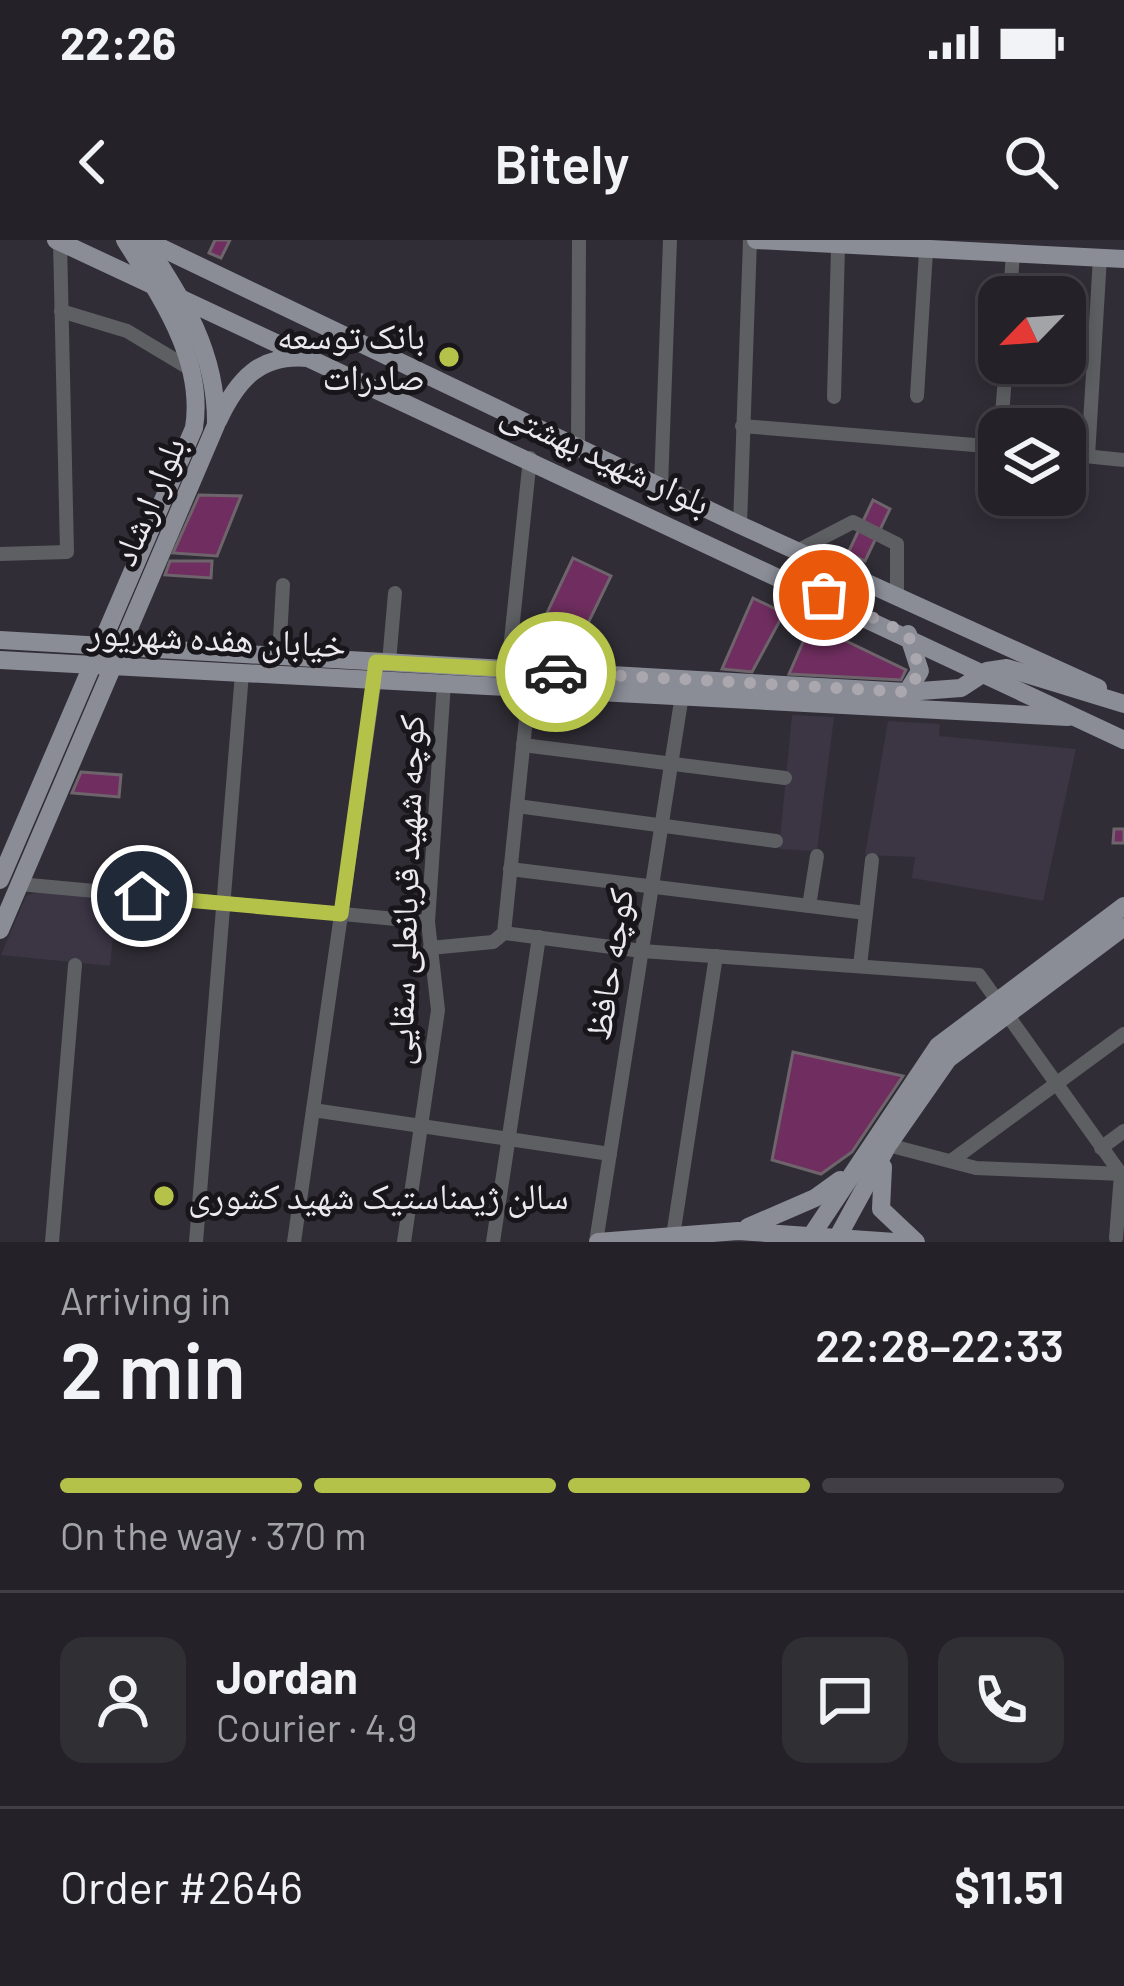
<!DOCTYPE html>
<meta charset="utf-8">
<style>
body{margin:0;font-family:Barlow,"Noto Naskh Arabic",sans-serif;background:#302f34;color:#f1f3f6;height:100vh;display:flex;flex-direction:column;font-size:45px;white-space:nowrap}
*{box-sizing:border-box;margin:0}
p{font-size:39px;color:#a3a4a8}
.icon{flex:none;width:66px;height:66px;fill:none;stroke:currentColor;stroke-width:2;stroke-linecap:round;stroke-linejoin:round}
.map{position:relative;height:1002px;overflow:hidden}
.side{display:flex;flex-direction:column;background:#242228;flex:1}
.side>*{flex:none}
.needle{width:78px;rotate:245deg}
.controls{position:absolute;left:978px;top:36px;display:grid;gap:24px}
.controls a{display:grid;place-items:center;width:108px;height:108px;border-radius:24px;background:#242228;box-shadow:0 6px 18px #0003,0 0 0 3px #413f45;font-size:60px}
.pin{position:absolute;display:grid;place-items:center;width:102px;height:102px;color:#fff;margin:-51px;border:6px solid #fff;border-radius:50%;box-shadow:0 3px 12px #0007}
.courier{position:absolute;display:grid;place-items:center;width:120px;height:120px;margin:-60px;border:9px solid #b5c249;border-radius:50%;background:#fff;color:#222;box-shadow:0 3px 15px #0007}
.overview em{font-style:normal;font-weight:600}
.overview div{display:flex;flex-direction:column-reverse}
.overview{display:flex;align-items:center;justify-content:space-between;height:204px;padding:0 60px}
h1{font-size:78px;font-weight:600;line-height:90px}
.bar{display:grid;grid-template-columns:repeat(4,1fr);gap:18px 12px;align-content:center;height:144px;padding:0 60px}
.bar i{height:15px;border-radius:9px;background:#413f45}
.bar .selected{background:#b5c249}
.bar p{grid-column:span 4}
.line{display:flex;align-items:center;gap:30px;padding:0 60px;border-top:3px solid #413f45}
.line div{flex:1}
.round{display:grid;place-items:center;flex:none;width:126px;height:126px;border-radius:24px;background:#302f34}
.status{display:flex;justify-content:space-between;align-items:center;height:84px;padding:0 60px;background:#242228;direction:ltr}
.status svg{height:33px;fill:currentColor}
header{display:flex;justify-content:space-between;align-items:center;height:156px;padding:0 60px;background:#242228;font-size:54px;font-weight:600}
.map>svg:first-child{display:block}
.built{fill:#3b3544}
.building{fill:#6f2e5f;stroke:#6e646b;stroke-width:3}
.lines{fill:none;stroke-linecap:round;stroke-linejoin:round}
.minor{stroke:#5d5f63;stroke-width:14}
.major{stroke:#8a8d96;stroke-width:18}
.done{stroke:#aaa7ae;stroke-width:12;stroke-dasharray:0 21.6}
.route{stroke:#b5c249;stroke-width:15}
.poi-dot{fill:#b5c249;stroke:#18161a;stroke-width:4.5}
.labels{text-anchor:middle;stroke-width:10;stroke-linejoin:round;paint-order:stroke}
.poi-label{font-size:36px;fill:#ebe9ef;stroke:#18161a;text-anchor:end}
.street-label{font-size:36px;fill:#ebe9ef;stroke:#18161a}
</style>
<div class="status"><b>22:26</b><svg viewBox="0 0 49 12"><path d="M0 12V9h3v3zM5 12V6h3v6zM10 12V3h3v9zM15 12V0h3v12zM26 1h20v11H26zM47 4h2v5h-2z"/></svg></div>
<header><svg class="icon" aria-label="back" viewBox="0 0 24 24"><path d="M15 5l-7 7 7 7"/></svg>Bitely<svg class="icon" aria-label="search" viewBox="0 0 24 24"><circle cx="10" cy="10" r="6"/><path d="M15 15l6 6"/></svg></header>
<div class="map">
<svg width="1124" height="1002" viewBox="0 0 1124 1002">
<rect width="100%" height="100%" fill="#302d36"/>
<g class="built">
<polygon points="792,475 834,477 817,611 779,609"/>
<polygon points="888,481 940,484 939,496 1076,509 1043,661 912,638 915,617 865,615"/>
<polygon points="38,651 117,659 110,726 1,715 26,656"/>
</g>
<g class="building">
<polygon points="215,0 230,0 221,18 209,13"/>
<polygon points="199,255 241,256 217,316 173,313"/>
<polygon points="873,260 890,269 865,321 848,313"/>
<polygon points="573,318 611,336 574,412 537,394"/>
<polygon points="170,321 212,321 211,338 165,335"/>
<polygon points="753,358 784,373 752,432 722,429"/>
<polygon points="811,384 906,430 901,440 789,434"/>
<polygon points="81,532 121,535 119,557 72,553"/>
<polygon points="1114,589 1124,589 1124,603 1113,603"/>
<polygon points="793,812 903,836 852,912 821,934 772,920"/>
</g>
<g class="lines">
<g class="minor">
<polyline points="1010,57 1013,12"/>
<polyline points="61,71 127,91 192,130"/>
<polyline points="917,156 926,11"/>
<polyline points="834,157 838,7"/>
<polyline points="742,186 999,207"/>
<polyline points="1001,189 1006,123"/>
<polyline points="578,206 579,0"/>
<polyline points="1065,214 1124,220"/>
<polyline points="1088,216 1100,17"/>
<polyline points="661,246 670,0"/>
<polyline points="740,285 750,0"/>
<polyline points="799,310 853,282 897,304 897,356"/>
<polyline points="0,314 67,312 60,2"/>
<polyline points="279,416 283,345"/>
<polyline points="389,422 395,353"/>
<polyline points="508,429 530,218"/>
<polyline points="523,505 785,538"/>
<polyline points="517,566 776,601"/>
<polyline points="510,629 866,673"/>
<polyline points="19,644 428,682"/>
<polyline points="809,666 817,616"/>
<polyline points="504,693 642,711 979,735 1121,934 1116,998"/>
<polyline points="504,693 529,449"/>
<polyline points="430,708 493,702 504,693"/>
<polyline points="860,726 872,620"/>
<polyline points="313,870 610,914"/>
<polyline points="888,905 976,928 1124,934"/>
<polyline points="1101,908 1124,891"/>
<polyline points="951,921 1124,794"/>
<polyline points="673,996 716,716"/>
<polyline points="52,1002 75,725"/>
<polyline points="196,1002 242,433"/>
<polyline points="294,1002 376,431"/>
<polyline points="404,1002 438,770 428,682 444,443"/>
<polyline points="493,1002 539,697"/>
<polyline points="596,1002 682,455"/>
</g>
<g class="major">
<polyline points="56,0 1124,500"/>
<polyline points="145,0 740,285 1098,448"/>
<polyline points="756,0 1124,19"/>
<path d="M218,181C237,140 260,113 309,118"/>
<polyline points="0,400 907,452 961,448 987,431 1007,428 1124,464"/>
<polyline points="0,420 1068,477"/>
<polyline points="907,452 920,431 908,394"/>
<path d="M0,640L194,188C205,119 160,56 125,0"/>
<path d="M0,690L216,185C217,113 183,59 144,1"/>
<polyline points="883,927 881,969 916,1002"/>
<polyline points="748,987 815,958 840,940"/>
<polyline points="598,1002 738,991 895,1002"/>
<polyline points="807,1002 938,806 1124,666"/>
<polyline points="835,1002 888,905 948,819 1124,687"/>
</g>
</g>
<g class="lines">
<polyline class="done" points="556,432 907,452 920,431 908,394 824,355"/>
<polyline class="route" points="142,656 341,674 376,422 556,432"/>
</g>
<g class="poi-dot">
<circle cx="449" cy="117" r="12"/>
<circle cx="164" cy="956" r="12"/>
</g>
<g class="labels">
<g class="poi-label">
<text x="425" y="109">بانک توسعه<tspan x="425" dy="41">صادرات</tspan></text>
<text x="188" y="969" text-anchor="start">سالن ژیمناستیک شهید کشوری</text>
</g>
<g class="street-label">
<text transform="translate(606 217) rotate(25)" y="13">بلوار شهید بهشتی</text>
<text transform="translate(148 261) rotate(-67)" y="13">بلوار ارشاد</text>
<text transform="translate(217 398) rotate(3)" y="13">خیابان هفده شهریور</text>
<text transform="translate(405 650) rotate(-88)" y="13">کوچه شهید قربانعلی سقایی</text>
<text transform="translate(609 724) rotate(-81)" y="13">کوچه حافظ</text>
</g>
</g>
</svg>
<div class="controls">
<a><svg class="needle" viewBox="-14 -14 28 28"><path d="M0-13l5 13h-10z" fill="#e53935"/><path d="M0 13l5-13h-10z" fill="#a3a4a8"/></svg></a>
<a><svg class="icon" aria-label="layers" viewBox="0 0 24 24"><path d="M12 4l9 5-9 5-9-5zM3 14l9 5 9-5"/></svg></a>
</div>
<div class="pin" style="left:824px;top:355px;background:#ea580c"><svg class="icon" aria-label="bag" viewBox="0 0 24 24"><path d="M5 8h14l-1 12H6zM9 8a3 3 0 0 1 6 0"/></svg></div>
<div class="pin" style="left:142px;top:656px;background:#1f2937"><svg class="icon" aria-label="home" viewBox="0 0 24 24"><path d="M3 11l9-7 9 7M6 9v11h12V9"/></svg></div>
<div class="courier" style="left:556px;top:432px"><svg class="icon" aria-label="car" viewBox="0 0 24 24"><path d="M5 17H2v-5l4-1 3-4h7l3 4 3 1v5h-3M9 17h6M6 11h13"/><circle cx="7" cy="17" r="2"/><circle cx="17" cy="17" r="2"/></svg></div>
</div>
<section class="side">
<div class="overview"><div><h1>2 min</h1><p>Arriving in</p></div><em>22:28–22:33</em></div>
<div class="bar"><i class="selected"></i><i class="selected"></i><i class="selected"></i><i></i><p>On the way · 370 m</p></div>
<div class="line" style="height:216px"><a class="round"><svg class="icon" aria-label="person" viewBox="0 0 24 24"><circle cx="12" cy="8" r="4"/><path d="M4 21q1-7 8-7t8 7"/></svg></a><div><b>Jordan</b><p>Courier · 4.9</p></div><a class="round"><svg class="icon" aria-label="chat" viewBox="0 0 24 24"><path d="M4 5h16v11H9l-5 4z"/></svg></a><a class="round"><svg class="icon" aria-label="phone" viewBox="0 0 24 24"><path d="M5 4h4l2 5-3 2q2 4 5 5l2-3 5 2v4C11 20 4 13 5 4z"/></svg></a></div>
<div class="line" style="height:156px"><div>Order #2646</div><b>$11.51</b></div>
</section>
